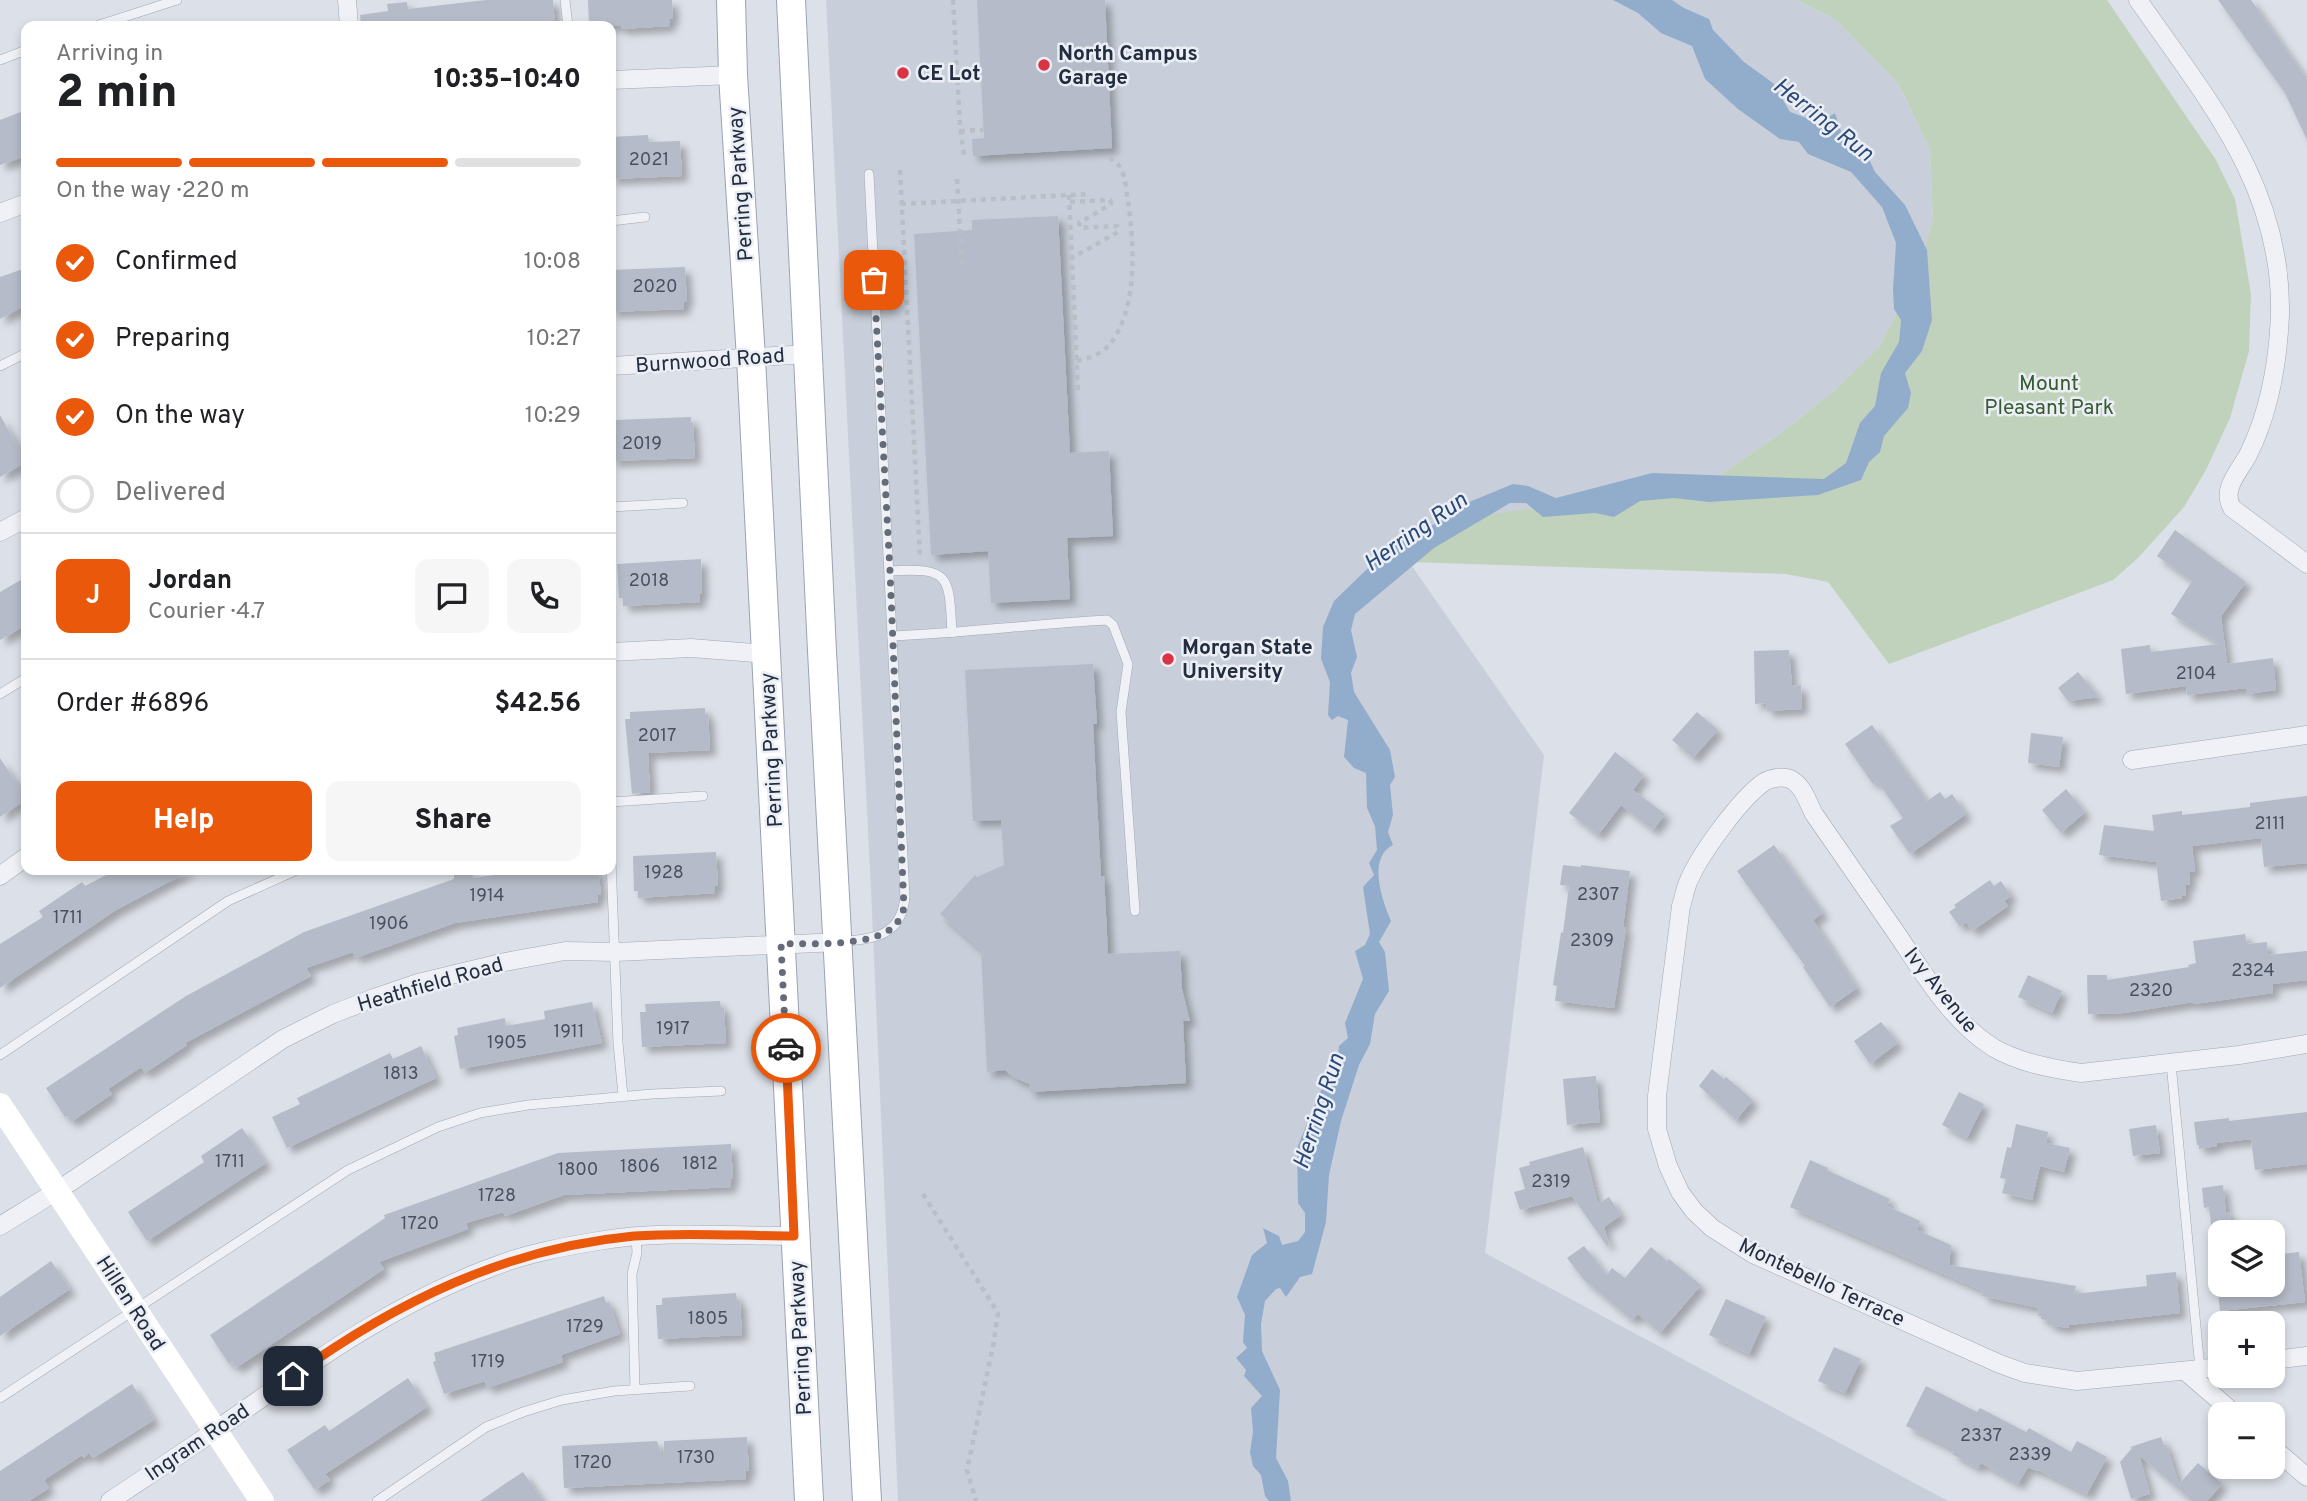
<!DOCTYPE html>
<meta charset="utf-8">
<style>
body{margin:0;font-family:Overpass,sans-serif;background:#f6f6f6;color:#202124;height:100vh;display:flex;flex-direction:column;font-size:26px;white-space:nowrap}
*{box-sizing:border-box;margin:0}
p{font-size:23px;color:#757577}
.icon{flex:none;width:38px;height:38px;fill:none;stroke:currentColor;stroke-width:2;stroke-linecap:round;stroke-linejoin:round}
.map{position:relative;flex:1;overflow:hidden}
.sheet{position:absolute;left:21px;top:21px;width:595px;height:854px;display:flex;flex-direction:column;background:#fff;border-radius:14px;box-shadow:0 4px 10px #0003}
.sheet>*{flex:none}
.buttons{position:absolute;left:2208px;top:1220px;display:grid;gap:14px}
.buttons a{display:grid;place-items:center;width:77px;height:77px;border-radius:14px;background:#fff;box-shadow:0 4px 10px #0003;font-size:35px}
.pin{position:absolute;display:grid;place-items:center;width:60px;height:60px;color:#fff;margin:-30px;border-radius:14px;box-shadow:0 4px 10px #0006}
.courier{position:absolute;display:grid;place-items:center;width:70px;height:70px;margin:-35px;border:5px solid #ea580c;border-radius:50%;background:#fff;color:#222;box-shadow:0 2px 9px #0007}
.headline em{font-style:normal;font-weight:800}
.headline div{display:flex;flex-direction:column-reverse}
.headline{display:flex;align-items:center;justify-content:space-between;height:119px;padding:0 35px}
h1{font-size:46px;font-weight:800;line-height:52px}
.bar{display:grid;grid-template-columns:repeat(4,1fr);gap:10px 7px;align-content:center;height:84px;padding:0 35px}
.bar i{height:9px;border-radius:5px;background:#e0e0e0}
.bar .current{background:#ea580c}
.bar p{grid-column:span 4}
.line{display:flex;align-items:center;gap:18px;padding:0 35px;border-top:2px solid #e0e0e0}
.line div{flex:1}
.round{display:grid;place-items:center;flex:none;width:74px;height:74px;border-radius:14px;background:#f6f6f6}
ol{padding:0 35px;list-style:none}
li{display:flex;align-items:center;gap:21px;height:77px}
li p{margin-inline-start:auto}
li .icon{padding:7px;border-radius:50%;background:#ea580c;color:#fff;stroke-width:4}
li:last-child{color:#757577}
li i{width:38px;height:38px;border:4px solid #e0e0e0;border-radius:50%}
.cta{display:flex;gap:14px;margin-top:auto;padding:14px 35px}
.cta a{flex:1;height:80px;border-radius:14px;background:#ea580c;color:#fff;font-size:28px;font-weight:800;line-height:80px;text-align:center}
.cta a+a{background:#f6f6f6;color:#202124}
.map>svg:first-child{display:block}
.built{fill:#c9cfda}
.green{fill:#c0d2bc}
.water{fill:#92accc}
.building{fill:#b5bbc8;filter:url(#shadow)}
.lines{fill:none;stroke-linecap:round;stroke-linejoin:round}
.lane-casing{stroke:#a1a7b2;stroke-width:10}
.street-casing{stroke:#a1a7b2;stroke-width:19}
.primary-casing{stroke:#9aa3b4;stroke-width:30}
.path{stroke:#babec6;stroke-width:4.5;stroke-dasharray:5 5;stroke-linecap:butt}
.lane{stroke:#eff1f6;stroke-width:9}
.street{stroke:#eff1f6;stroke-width:18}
.secondary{stroke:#fff;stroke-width:24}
.primary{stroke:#fff;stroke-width:28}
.done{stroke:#646c7a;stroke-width:7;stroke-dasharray:0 12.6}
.route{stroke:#ea580c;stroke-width:9}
.poi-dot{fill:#db3244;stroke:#ebeff5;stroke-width:2.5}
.labels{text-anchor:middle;stroke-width:5;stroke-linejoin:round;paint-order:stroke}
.number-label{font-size:18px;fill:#485061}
.poi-label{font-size:21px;font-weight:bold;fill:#242d3f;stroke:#ebeff5;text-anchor:start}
.street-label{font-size:21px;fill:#242d3f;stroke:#ebeff5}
.park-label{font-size:21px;fill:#365c30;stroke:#ebeff5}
.water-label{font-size:23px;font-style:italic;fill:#2a4977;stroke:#ebeff5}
</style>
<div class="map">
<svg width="2307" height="1501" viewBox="0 0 2307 1501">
<defs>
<filter id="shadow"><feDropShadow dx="6" dy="6" stdDeviation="3.5" flood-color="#0004"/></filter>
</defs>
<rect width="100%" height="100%" fill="#dce0e8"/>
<polygon class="built" points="826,0 1797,0 1836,20 1898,83 1930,149 1933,220 1916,277 1879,347 1834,391 1780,434 1708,483 1409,562 1544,755 1485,1253 1948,1501 898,1501 871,890"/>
<polygon class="green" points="1797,0 2107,0 2216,160 2235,199 2251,294 2249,351 2230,418 2206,470 2184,507 2138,558 2113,580 1889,664 1828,582 1786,574 1409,562 1457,519 1708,483 1780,434 1834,391 1879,347 1916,277 1933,220 1930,149 1898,83 1836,20"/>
<path class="water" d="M1613,0H1672L1684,8L1709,19L1713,30L1744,62L1773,83L1790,112C1808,118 1818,125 1835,113L1845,143L1869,159L1875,172L1905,205L1927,250L1932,320L1922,351L1905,373L1911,393L1908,408L1884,436L1880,452L1869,462L1861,480L1818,495L1709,502L1674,498L1640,501L1614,517L1595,513L1543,517L1526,503H1510L1434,548L1355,614L1351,630L1357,657L1351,673L1354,692L1390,750L1395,777L1390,785L1393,815L1388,832L1393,845C1367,858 1382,900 1391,921L1379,942L1385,952L1389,991L1375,1014L1370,1044L1359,1065L1341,1121L1329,1175L1326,1222L1312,1274L1300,1277L1286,1297L1280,1288L1276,1289L1265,1301L1261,1324L1262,1351L1280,1390L1276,1458L1288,1481L1291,1501H1269L1265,1496L1261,1475L1253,1466L1250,1452L1253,1432L1251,1408L1262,1396L1244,1376L1246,1370L1236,1358L1247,1348L1243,1342L1245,1315L1237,1297L1252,1255L1267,1243L1263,1228L1279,1236L1282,1245L1298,1241L1305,1232V1213L1298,1203L1297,1148L1320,1092L1337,1069L1339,1046L1348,1038L1345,1023L1363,979L1355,951L1365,945L1370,934L1363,887L1374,875L1369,863L1377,850L1375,826L1367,808L1366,773L1354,768L1344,757L1348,720L1338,716L1332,720L1328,715L1330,682L1321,659L1323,627L1334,601L1397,540L1419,535L1457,507L1513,484L1528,486L1556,498L1652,473L1824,479L1846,463L1860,423L1875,406L1881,373L1899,342L1901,320L1894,309L1893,289L1896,243L1882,207L1851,172L1808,154L1799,142L1780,139L1738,109L1705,79L1692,46L1661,33L1638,13Z"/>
<g class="building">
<polygon points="486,0 553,0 555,26 361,26 360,15 388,11 387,4 407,2 408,9"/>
<polygon points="588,0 672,0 673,19 669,19 670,26 621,29 621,26 593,26 592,23 589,23"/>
<polygon points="977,0 1105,0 1112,148 973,156 972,139 984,138"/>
<polygon points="2218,0 2251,0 2303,74 2307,80 2307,140 2285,93"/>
<polygon points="26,110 26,156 0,165 0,120"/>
<polygon points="648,135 649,142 680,141 682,176 611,179 611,137"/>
<polygon points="1058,216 1070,453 1109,451 1113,536 1067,538 1070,599 991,603 988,551 931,555 914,234 972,230 972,220"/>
<polygon points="685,267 687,301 684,302 684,309 611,312 611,270"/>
<polygon points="26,268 26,305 0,319 0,277"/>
<polygon points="0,415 23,456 20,458 23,464 0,477"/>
<polygon points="691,417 691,423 693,423 695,458 612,461 611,427 615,427 615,420"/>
<polygon points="2175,530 2246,582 2221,616 2227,664 2273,658 2276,690 2247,694 2246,688 2187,695 2186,686 2126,694 2121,649 2150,645 2151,652 2219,644 2171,614 2192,581 2157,556"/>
<polygon points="701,559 702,594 699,594 700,602 623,606 623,598 619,598 617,564"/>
<polygon points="26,577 26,625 0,640 0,592"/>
<polygon points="1789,650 1792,686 1801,685 1802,709 1767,711 1766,703 1755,704 1754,651"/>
<polygon points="1093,664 1097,724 1093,724 1101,877 1104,876 1108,954 1180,951 1182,989 1190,1021 1183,1021 1186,1083 1030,1092 1029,1084 1013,1077 1005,1070 987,1072 981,950 940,914 975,875 977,877 1004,865 1001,820 973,821 965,670"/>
<polygon points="2078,672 2099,697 2068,701 2058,688"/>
<polygon points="705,708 705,714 708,714 710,750 648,753 650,792 632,794 625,719 630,719 630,712"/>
<polygon points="1697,712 1718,730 1693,758 1672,740"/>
<polygon points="1872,725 1927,801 1940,792 1945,799 1952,794 1966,814 1910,854 1890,826 1903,818 1877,781 1873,784 1845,744"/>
<polygon points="2031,733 2063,737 2059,767 2028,763"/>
<polygon points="1615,752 1644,775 1633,790 1665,814 1653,830 1621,805 1598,835 1569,813"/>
<polygon points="0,758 23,793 20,796 24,801 0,817"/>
<polygon points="2066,789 2085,812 2061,833 2042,810"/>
<polygon points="2307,796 2307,863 2264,867 2261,838 2192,846 2195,871 2189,872 2190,884 2185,885 2186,895 2182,896 2182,898 2161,901 2156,862 2099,855 2104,825 2154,831 2152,815 2182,811 2182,815 2250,807 2250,803"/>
<polygon points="1774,845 1823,913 1813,920 1857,988 1830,1007 1803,967 1805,966 1737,871"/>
<polygon points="716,852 718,886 715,886 715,893 638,898 638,891 634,891 633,856"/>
<polygon points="1563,865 1581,867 1581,865 1630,871 1623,927 1626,928 1614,1008 1555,1001 1557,986 1553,985 1561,932 1563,933 1569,886 1560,885"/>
<polygon points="116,870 191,870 116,910 0,988 0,944 43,917 39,911 82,882 85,886"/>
<polygon points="530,870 598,870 601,894 597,895 598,902 455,923 355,958 353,952 306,968 311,976 185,1043 187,1045 145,1073 141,1067 108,1089 112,1094 71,1122 68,1116 65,1117 46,1088 186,996 304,932 454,879 454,874 472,871 473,878"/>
<polygon points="1990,880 1994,886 2001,881 2011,896 2004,901 2008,906 1972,931 1966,922 1960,927 1949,912 1956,907 1954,905"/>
<polygon points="2245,934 2247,944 2267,942 2268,955 2307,951 2307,980 2272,984 2273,993 2194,1004 2193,1002 2124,1013 2088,1014 2087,975 2107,975 2107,980 2189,967 2188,965 2196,963 2193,941"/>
<polygon points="2028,975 2062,991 2052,1013 2018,997"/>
<polygon points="720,1001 721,1008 724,1008 726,1043 642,1047 640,1012 646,1012 645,1004"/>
<polygon points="592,1002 602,1043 460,1069 454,1036 458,1035 457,1028 505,1018 506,1026 545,1019 544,1011"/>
<polygon points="1881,1022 1898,1043 1870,1064 1854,1041"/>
<polygon points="421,1046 436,1078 287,1148 272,1117 300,1104 297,1098 390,1053 393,1059"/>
<polygon points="1712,1069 1724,1079 1726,1077 1753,1100 1736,1120 1699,1086"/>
<polygon points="1596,1076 1600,1122 1567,1125 1563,1079"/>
<polygon points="1959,1092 1984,1104 1967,1138 1942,1125"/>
<polygon points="2307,1112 2307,1164 2255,1170 2251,1139 2217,1143 2217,1146 2199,1149 2199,1145 2197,1145 2194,1122 2229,1118 2229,1121"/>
<polygon points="2016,1124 2048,1132 2046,1143 2070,1148 2064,1172 2040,1166 2032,1200 2002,1193 2006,1179 2000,1178 2007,1147 2011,1148"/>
<polygon points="2156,1125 2160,1153 2133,1156 2129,1129"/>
<polygon points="242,1128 266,1163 147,1241 128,1212 204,1162 201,1156"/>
<polygon points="731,1144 733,1179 730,1179 731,1187 564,1195 505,1216 503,1212 466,1223 468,1229 379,1262 384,1269 236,1368 232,1362 229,1364 210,1335 385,1218 384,1215 558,1153"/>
<polygon points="1583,1147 1598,1204 1609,1197 1621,1215 1604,1227 1609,1245 1607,1246 1572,1196 1520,1210 1514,1192 1525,1189 1519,1168 1530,1165 1529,1162"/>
<polygon points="1810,1160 1828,1168 1827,1170 1890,1199 1887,1206 1920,1221 1917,1230 1951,1245 1949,1265 2076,1286 2074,1294 2147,1286 2146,1275 2176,1272 2180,1313 2069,1325 2068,1328 2049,1325 2049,1321 2041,1319 2041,1316 2038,1316 2039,1308 1982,1296 1983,1291 1790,1207"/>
<polygon points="2223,1185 2226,1212 2230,1212 2232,1231 2221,1232 2221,1240 2213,1241 2209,1207 2204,1208 2202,1188"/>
<polygon points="1584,1246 1607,1275 1612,1268 1625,1278 1651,1247 1667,1261 1669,1259 1701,1285 1660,1333 1638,1314 1632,1320 1584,1280 1567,1258"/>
<polygon points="2299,1252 2305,1302 2220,1311 2217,1284 2273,1284 2273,1255"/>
<polygon points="51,1261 70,1289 0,1336 0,1297"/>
<polygon points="736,1293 737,1301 740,1301 742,1335 658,1339 656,1305 662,1305 662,1298"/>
<polygon points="604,1296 606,1303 609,1302 620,1334 561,1355 563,1362 546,1368 487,1388 485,1381 444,1394 433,1362 436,1361 434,1353"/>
<polygon points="1726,1299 1766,1317 1749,1354 1709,1335"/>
<polygon points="1834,1347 1861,1359 1845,1393 1818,1381"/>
<polygon points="408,1378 427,1407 325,1474 330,1480 315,1490 287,1450 325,1425 329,1431"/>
<polygon points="132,1384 154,1420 93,1458 89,1453 84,1458 82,1455 44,1480 49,1488 29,1501 0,1501 0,1471"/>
<polygon points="1926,1386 1977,1412 1980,1408 2026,1432 2029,1428 2071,1452 2077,1441 2107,1457 2087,1494 2038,1470 2037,1471 2028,1467 2018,1484 1981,1463 1978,1468 1952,1454 1954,1450 1906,1426"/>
<polygon points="747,1437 749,1471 746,1471 746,1479 564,1488 562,1446 657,1441 663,1460 664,1441"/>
<polygon points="2161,1437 2164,1445 2166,1444 2179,1484 2198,1463 2222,1484 2207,1501 2192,1501 2139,1455 2150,1494 2131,1499 2120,1462 2132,1448 2130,1447"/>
<polygon points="523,1472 543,1501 480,1501 506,1483"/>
</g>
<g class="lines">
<defs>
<g id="lane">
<polyline points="565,0 568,26"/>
<polyline points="96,26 177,0"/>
<polyline points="0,60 26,50"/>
<polyline points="611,221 645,217"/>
<polyline points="0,366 26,353"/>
<polyline points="611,507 683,503"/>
<path d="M890,571C951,567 949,576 952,633"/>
<path d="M892,636C964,633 1035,624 1107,620L1113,625L1128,664L1121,712L1135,911"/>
<polyline points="0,694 26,678"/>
<polyline points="611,802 703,796"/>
<polyline points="611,860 618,1043 623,1096"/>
<path d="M841,942C874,938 901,937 905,897L869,174"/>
<polyline points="0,1055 228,901 297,870"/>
<polyline points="2171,1063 2200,1369"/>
<polyline points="635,1389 632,1274 637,1253 636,1236"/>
<polyline points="0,1398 348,1170 438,1127 480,1113 528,1105 652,1094 721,1091"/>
<polyline points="377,1501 486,1427 523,1412 562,1400 614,1391 690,1386"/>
</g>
<g id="street">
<polyline points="347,0 349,26"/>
<path d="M2138,0C2207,99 2283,187 2280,315C2278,362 2269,413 2248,455C2239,472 2221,489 2232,508L2307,564"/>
<polyline points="611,80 733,75"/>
<polyline points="0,213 26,203"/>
<polyline points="611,366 809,354"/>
<polyline points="0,532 26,518"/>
<polyline points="611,652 691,648 766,654"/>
<polyline points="2132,760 2307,735"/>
<polyline points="0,876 26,857"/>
<polyline points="0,1226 57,1191 283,1039 333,1014 374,998 418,983 505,962 565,951 616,952 839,942"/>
<polyline points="2273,1360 2307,1356"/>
<path d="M2221,1367L2077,1381L2025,1373L2000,1364L1753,1254L1712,1228L1694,1211L1680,1192L1668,1166L1657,1129V1096L1681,906C1684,898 1685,888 1689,880C1701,853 1740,799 1764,782C1771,778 1782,776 1790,779C1803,785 1808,803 1814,814C1842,854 1869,894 1897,934C1924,974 1952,1022 1994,1048C2020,1063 2052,1069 2081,1073L2239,1055L2307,1044"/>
<polyline points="2185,1371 2235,1414"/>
<polyline points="2273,1448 2307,1477"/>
<path d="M110,1501C146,1477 181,1454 216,1430C306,1367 386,1307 490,1268C524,1254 562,1247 598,1241C662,1230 729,1236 794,1236"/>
</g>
<g id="primary">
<polyline points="731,0 733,75 751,358 809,1501"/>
<polyline points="791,0 822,651 867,1501"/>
</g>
</defs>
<use href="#lane" class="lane-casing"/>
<use href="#street" class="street-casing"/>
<use href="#primary" class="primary-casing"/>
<g class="path">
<polyline points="953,0 960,125 964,156"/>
<polyline points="960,131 983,130"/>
<polyline points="900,170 920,558"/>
<polyline points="957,179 962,268"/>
<polyline points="1069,195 1078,390"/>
<polyline points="1070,202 1110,200 1111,204 1079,223 1080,228 1117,226 1118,232 1072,258"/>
<polyline points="901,204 1089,194"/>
<path d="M1077,361C1092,357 1105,353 1113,340C1138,303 1134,243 1128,201C1126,191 1126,179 1121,169C1119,164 1114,161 1110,158"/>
<polyline points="923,1194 998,1313 994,1341 967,1470 976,1501"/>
</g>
<use href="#lane" class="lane"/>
<use href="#street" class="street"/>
<polyline class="secondary" points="0,1105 262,1501"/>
<use href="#primary" class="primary"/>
</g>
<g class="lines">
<path class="done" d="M786,1048L781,944C810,943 878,948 897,923C900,919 901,913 904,909L890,571L874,280"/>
<path class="route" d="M293,1376C396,1302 506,1248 634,1236C687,1232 741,1236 794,1236L786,1048"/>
</g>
<g class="poi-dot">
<circle cx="1044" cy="65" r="7"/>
<circle cx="903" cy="73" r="7"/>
<circle cx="1168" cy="659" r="7"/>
</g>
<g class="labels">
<g class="number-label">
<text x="649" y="165">2021</text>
<text x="655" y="292">2020</text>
<text x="642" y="449">2019</text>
<text x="649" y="586">2018</text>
<text x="2196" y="679">2104</text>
<text x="657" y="741">2017</text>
<text x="2270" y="829">2111</text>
<text x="664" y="878">1928</text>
<text x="1598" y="900">2307</text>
<text x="487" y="901">1914</text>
<text x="68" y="923">1711</text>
<text x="389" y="929">1906</text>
<text x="1592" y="946">2309</text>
<text x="2253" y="976">2324</text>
<text x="2151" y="996">2320</text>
<text x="673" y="1034">1917</text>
<text x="569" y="1037">1911</text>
<text x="507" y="1048">1905</text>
<text x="401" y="1079">1813</text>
<text x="230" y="1167">1711</text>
<text x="700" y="1169">1812</text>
<text x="640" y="1172">1806</text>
<text x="578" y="1175">1800</text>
<text x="1551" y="1187">2319</text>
<text x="497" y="1201">1728</text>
<text x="420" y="1229">1720</text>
<text x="708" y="1324">1805</text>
<text x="585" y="1332">1729</text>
<text x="488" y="1367">1719</text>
<text x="1981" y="1441">2337</text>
<text x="2030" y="1460">2339</text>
<text x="696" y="1463">1730</text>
<text x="593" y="1468">1720</text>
</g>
<g class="poi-label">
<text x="1058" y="60">North Campus<tspan x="1058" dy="24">Garage</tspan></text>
<text x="917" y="80">CE Lot</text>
<text x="1182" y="654">Morgan State<tspan x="1182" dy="24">University</tspan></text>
</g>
<g class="street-label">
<text transform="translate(740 184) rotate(-94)" y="7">Perring Parkway</text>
<text transform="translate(710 360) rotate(-4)" y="7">Burnwood Road</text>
<text transform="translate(771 750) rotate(-93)" y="7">Perring Parkway</text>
<text transform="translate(430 984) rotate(-16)" y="7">Heathfield Road</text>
<text transform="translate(1941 990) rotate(51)" y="7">Ivy Avenue</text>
<text transform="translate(1822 1282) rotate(25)" y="7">Montebello Terrace</text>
<text transform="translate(131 1303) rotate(57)" y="7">Hillen Road</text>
<text transform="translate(800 1338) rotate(-93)" y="7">Perring Parkway</text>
<text transform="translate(197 1442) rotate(-34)" y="7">Ingram Road</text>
</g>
<g class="park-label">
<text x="2049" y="390">Mount<tspan x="2049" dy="24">Pleasant Park</tspan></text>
</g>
<g class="water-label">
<text transform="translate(1824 119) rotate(38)" y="8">Herring Run</text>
<text transform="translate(1415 531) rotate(-35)" y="8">Herring Run</text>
<text transform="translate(1318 1111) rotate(-72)" y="8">Herring Run</text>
</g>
</g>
</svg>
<div class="buttons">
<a><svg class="icon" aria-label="layers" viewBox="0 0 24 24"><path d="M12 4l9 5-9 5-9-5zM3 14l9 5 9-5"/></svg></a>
<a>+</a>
<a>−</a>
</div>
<div class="pin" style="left:874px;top:280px;background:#ea580c"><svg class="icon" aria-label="bag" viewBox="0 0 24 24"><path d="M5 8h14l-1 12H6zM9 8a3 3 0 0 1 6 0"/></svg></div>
<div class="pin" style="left:293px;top:1376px;background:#1f2937"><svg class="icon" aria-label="home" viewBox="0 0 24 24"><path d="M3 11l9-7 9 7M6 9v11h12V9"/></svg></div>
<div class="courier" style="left:786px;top:1048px"><svg class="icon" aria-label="car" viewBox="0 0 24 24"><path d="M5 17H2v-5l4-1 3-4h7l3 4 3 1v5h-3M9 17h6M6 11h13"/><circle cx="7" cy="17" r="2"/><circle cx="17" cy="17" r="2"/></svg></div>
<section class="sheet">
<div class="headline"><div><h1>2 min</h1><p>Arriving in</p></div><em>10:35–10:40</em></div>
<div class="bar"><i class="current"></i><i class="current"></i><i class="current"></i><i></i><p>On the way · 220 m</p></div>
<ol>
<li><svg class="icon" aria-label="check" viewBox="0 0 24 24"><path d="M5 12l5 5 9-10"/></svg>Confirmed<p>10:08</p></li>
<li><svg class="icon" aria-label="check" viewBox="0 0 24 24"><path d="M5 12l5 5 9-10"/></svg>Preparing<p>10:27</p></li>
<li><svg class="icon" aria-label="check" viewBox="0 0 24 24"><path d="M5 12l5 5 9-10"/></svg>On the way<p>10:29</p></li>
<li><i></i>Delivered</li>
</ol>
<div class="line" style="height:126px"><b class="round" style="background:#ea580c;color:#fff">J</b><div><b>Jordan</b><p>Courier · 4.7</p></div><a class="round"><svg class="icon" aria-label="chat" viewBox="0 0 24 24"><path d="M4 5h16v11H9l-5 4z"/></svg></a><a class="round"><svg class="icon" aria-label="phone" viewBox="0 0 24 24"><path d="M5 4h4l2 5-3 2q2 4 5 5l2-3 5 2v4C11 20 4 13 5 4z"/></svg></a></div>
<div class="line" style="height:91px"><div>Order #6896</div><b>$42.56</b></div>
<div class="cta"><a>Help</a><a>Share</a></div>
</section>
</div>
